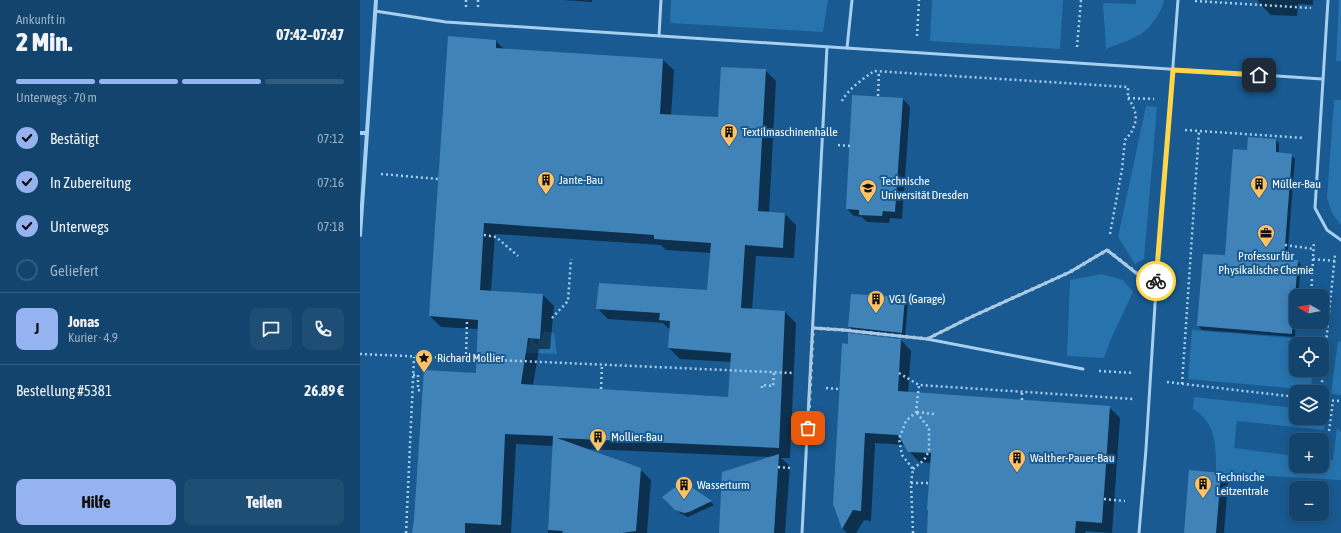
<!DOCTYPE html>
<html lang="de">
<meta charset="utf-8">
<style>
body{margin:0;font-family:"Asap Condensed",sans-serif;background:#1f4e75;color:#f1f3f6;height:100vh;display:flex;flex-direction:column;font-size:15px;white-space:nowrap}
*{box-sizing:border-box;margin:0}
p{font-size:13px;color:#9cb0c2}
.icon{flex:none;width:22px;height:22px;fill:none;stroke:currentColor;stroke-width:2;stroke-linecap:round;stroke-linejoin:round}
.map{position:relative;flex:1;overflow:hidden}
.side{display:flex;flex-direction:column;background:#12446d;width:360px}
.side>*{flex:none}
.needle{width:26px;rotate:279deg}
.buttons{position:absolute;left:929px;top:289px;display:grid;gap:8px}
.buttons a{display:grid;place-items:center;width:40px;height:40px;border-radius:8px;background:#12446d;box-shadow:0 2px 10px #0003,0 0 0 1px #315c80;font-size:20px}
.pin{position:absolute;display:grid;place-items:center;width:34px;height:34px;color:#fff;margin:-17px;border-radius:8px;box-shadow:0 2px 6px #0006}
.courier{position:absolute;display:grid;place-items:center;width:40px;height:40px;margin:-20px;border:3px solid #ffd54a;border-radius:50%;background:#fff;color:#222;box-shadow:0 1px 5px #0007}
.summary em{font-style:normal;font-weight:800}
.summary div{display:flex;flex-direction:column-reverse}
.summary{display:flex;align-items:center;justify-content:space-between;height:68px;padding:0 16px}
h1{font-size:26px;font-weight:800;line-height:30px}
.bar{display:grid;grid-template-columns:repeat(4,1fr);gap:6px 4px;align-content:center;height:48px;padding:0 16px}
.bar i{height:5px;border-radius:3px;background:#315c80}
.bar .active{background:#95b2f1}
.bar p{grid-column:span 4}
.line{display:flex;align-items:center;gap:10px;padding:0 16px;border-top:1px solid #315c80}
.line div{flex:1}
.round{display:grid;place-items:center;flex:none;width:42px;height:42px;border-radius:8px;background:#1f4e75}
ol{padding:0 16px;list-style:none}
li{display:flex;align-items:center;gap:12px;height:44px}
li p{margin-inline-start:auto}
li .icon{padding:4px;border-radius:50%;background:#95b2f1;color:#111;stroke-width:4}
li:last-child{color:#9cb0c2}
li i{width:22px;height:22px;border:2px solid #315c80;border-radius:50%}
.primary-button{display:flex;gap:8px;margin-top:auto;padding:8px 16px}
.primary-button a{flex:1;height:46px;border-radius:8px;background:#95b2f1;color:#111;font-size:16px;font-weight:800;line-height:46px;text-align:center}
.primary-button a+a{background:#1f4e75;color:#f1f3f6}
main{display:flex;flex:1;min-height:0}
.map>svg:first-child{display:block}
.green{fill:#2773ae}
.shadow{fill:#0007;fill-rule:evenodd}
.building{fill:#4083b9;fill-rule:evenodd}
.lines{fill:none;stroke-linecap:round;stroke-linejoin:round}
.path{stroke:#a6cff0;stroke-width:2.5;stroke-dasharray:2 3;stroke-linecap:butt}
.service{stroke:#a6cff0;stroke-width:3}
.minor{stroke:#a6cff0;stroke-width:4}
.done{stroke:#aec5d8;stroke-width:4;stroke-dasharray:0 7.2}
.route{stroke:#ffd54a;stroke-width:5}
.labels{text-anchor:middle;stroke-width:4;stroke-linejoin:round;paint-order:stroke}
.poi-label{font-size:12px;fill:#fff;stroke:#185a91;text-anchor:start}
</style>
<main>
<section class="side">
<div class="summary"><div><h1>2 Min.</h1><p>Ankunft in</p></div><em>07:42–07:47</em></div>
<div class="bar"><i class="active"></i><i class="active"></i><i class="active"></i><i></i><p>Unterwegs · 70 m</p></div>
<ol>
<li><svg class="icon" aria-label="check" viewBox="0 0 24 24"><path d="M5 12l5 5 9-10"/></svg>Bestätigt<p>07:12</p></li>
<li><svg class="icon" aria-label="check" viewBox="0 0 24 24"><path d="M5 12l5 5 9-10"/></svg>In Zubereitung<p>07:16</p></li>
<li><svg class="icon" aria-label="check" viewBox="0 0 24 24"><path d="M5 12l5 5 9-10"/></svg>Unterwegs<p>07:18</p></li>
<li><i></i>Geliefert</li>
</ol>
<div class="line" style="height:72px"><b class="round" style="background:#95b2f1;color:#111">J</b><div><b>Jonas</b><p>Kurier · 4.9</p></div><a class="round"><svg class="icon" aria-label="chat" viewBox="0 0 24 24"><path d="M4 5h16v11H9l-5 4z"/></svg></a><a class="round"><svg class="icon" aria-label="phone" viewBox="0 0 24 24"><path d="M5 4h4l2 5-3 2q2 4 5 5l2-3 5 2v4C11 20 4 13 5 4z"/></svg></a></div>
<div class="line" style="height:52px"><div>Bestellung #5381</div><b>26.89 €</b></div>
<div class="primary-button"><a>Hilfe</a><a>Teilen</a></div>
</section>
<div class="map">
<svg width="981" height="533" viewBox="0 0 981 533">
<rect width="100%" height="100%" fill="#185a91"/>
<g class="green">
<polygon points="311,0 468,0 463,32 310,23"/>
<polygon points="572,0 703,0 700,49 570,41"/>
<path d="M776,0H804C803,10 790,29 781,34C770,40 758,44 746,49L743,3L776,4Z"/>
<polygon points="979,0 981,0 981,61 976,61"/>
<polygon points="974,100 981,100 981,225 972,213 967,198"/>
<polygon points="786,106 797,107 784,259 775,264 758,237"/>
<polygon points="741,274 763,280 773,292 751,339 744,358 707,356 710,280"/>
<polygon points="832,330 956,340 956,344 936,344 936,370 953,370 951,390 828,379"/>
<polygon points="184,331 194,333 197,354 146,352 146,344 169,345 170,339 174,339 174,343 178,344 178,340 181,339"/>
<polygon points="978,341 981,342 981,395 971,394"/>
<path d="M834,397L936,408V418H962V411H967L964,430L877,421L874,448L936,456V466H962V459L973,460L977,428L981,432V480L856,473C856,447 857,423 833,409Z"/>
</g>
<g class="shadow">
<polygon points="203,0 232,0 232,2"/>
<polygon points="898,0 953,0 953,5 938,4 937,16 911,15 898,2"/>
<path d="M89,38L136,41L144,49L303,60L314,70L311,116L359,118L405,70L416,81L409,213L425,214L436,225L434,258L396,256L392,310L425,312L436,323L430,458H421L430,466L425,533H360L411,457L228,449L280,469L291,480L287,533H188L193,446L156,444L151,533H54L117,374L118,329L81,327L70,316ZM135,234L301,245L306,250L351,253L348,291L237,308L248,319L303,323L310,330L309,348L320,359L372,362L369,398L173,385L179,349H190L194,306L183,295L131,291Z"/>
<polygon points="543,99 550,107 542,219 530,218 529,223 507,222 502,217 494,216 487,209"/>
<polygon points="916,140 919,144 919,154 931,155 935,159 927,261 937,261 941,265 938,296 936,296 935,337 842,330 838,326 866,256 888,151"/>
<polygon points="545,298 548,302 545,336 493,331 489,327"/>
<polygon points="541,340 551,351 548,393 749,407 760,418 752,533 726,531 725,533 568,533 569,512 568,510 571,463 559,462 549,451 545,445 515,443 511,521 504,520 496,533 487,533 483,529 474,503 489,345"/>
<polygon points="861,474 868,482 864,533 825,533"/>
<polygon points="330,487 351,502 354,505 328,517 320,513 303,497"/>
</g>
<g class="building">
<path d="M88,36L136,40V48L303,59L300,114L358,117L361,67L406,69L398,211L425,213L423,248L385,245L381,308L425,311L419,448L197,438L281,468L276,531L262,533H202L203,531L188,530L193,436L145,434L141,525L105,523V533H52L54,519L64,370L116,373L118,320L69,316ZM124,223L294,235V239L351,243L347,290L239,283L236,309L300,313L299,320L310,321L308,348L371,353L368,397L161,384L168,338L180,339L183,294L120,290Z"/>
<polygon points="492,95 543,98 535,212 523,211 522,216 499,215 499,210 486,209"/>
<polygon points="888,137 916,139 916,152 932,154 924,259 938,260 932,334 837,326 843,254 865,255 873,149 887,150"/>
<polygon points="491,294 545,297 542,333 488,327"/>
<polygon points="488,333 541,339 538,391 750,406 742,523 716,521 715,533 567,533 568,510 567,510 571,453 548,452 538,435 505,433 501,511 493,510 482,529 473,504 482,343 488,344"/>
<polygon points="419,454 414,533 359,533 362,472"/>
<polygon points="829,470 861,473 856,533 824,533"/>
<polygon points="324,483 330,486 352,501 329,512 324,513 315,510 302,497 317,486"/>
</g>
<g class="lines">
<g class="path">
<polyline points="835,1 951,8"/>
<polyline points="106,7 106,0"/>
<polyline points="118,7 118,0"/>
<polyline points="557,36 559,0"/>
<polyline points="717,47 721,0"/>
<polyline points="518,96 519,71"/>
<polyline points="768,98 794,99"/>
<path d="M482,101C488,89 503,79 514,71L768,87V98L773,106L776,115L775,124L771,133L765,140L762,169L750,234"/>
<polyline points="825,130 944,138"/>
<polyline points="478,145 490,146"/>
<polyline points="21,174 78,179"/>
<polyline points="124,235 136,237 158,256"/>
<polyline points="925,245 954,249"/>
<polyline points="953,259 975,261"/>
<polyline points="951,296 954,241"/>
<polyline points="192,318 208,301 211,259"/>
<polyline points="933,319 936,320"/>
<polyline points="0,354 433,373"/>
<polyline points="106,359 107,319"/>
<polyline points="739,371 774,373"/>
<polyline points="539,373 559,385 773,399"/>
<polyline points="53,375 58,375 58,390 62,391"/>
<polyline points="807,382 936,397"/>
<polyline points="822,384 839,131"/>
<polyline points="402,388 402,385 413,386 414,372"/>
<polyline points="466,388 479,389"/>
<polyline points="241,389 242,365"/>
<polyline points="961,392 975,255"/>
<polyline points="662,400 662,391"/>
<polyline points="962,400 981,401"/>
<polyline points="557,412 574,414"/>
<polyline points="969,431 973,401"/>
<polyline points="418,467 430,468"/>
<polyline points="553,469 564,460 569,451 569,428 556,412"/>
<polyline points="551,483 568,483"/>
<polyline points="744,499 765,501"/>
<polyline points="46,533 54,357"/>
<polyline points="553,533 551,483 553,469 542,455 539,439 546,421 556,412 559,385"/>
</g>
<g class="service">
<polyline points="968,0 955,208 967,230 981,240"/>
<polyline points="15,11 86,22 962,79"/>
<polyline points="299,36 301,0"/>
<polyline points="487,48 492,0"/>
<polyline points="453,328 484,330 567,339 723,369"/>
<polyline points="567,339 611,317 710,272 747,250 795,288"/>
<polyline points="442,533 467,47"/>
<polyline points="779,533 786,449 796,288 818,0"/>
</g>
<g class="minor">
<polyline points="0,133 7,133"/>
<polyline points="0,235 16,0"/>
</g>
</g>
<g class="lines">
<polyline class="done" points="448,428 453,328 484,330 567,339 611,317 710,272 747,250 796,288 796,281"/>
<polyline class="route" points="796,281 813,70 899,75"/>
</g>
<defs>
<symbol id="building-pin" viewBox="-11 -11 22 30"><path d="M0 17L-7.5 6A9.5 9.5 0 1 1 7.5 6Z" fill="#ffc265" stroke="#185a91"/><path d="M-4-6H4V6H1V3H-1V6H-4ZM-2.5-4.3h1.7v1.8h-1.7ZM.8-4.3h1.7v1.8H.8ZM-2.5-1h1.7V.8h-1.7ZM.8-1h1.7V.8H.8Z" fill="#111"/></symbol>
<symbol id="university-pin" viewBox="-11 -11 22 30"><path d="M0 17L-7.5 6A9.5 9.5 0 1 1 7.5 6Z" fill="#ffc265" stroke="#185a91"/><path d="M0-5L7-2L0 1L-7-2ZM-4 1L0 2.5L4 1V4Q0 6-4 4Z" fill="#111"/></symbol>
<symbol id="office-pin" viewBox="-11 -11 22 30"><path d="M0 17L-7.5 6A9.5 9.5 0 1 1 7.5 6Z" fill="#ffc265" stroke="#185a91"/><path d="M-6-3h4V-5.5h4V-3h4V5H-6ZM-1-4.5V-3h2v-1.5ZM-6 0V1H6V0Z" fill="#111"/></symbol>
<symbol id="sight-pin" viewBox="-11 -11 22 30"><path d="M0 17L-7.5 6A9.5 9.5 0 1 1 7.5 6Z" fill="#ffc265" stroke="#185a91"/><path d="M0-6L1.8-2.2L6-1.7L2.9 1.2L3.7 5.4L0 3.3L-3.7 5.4L-2.9 1.2L-6-1.7L-1.8-2.2Z" fill="#111"/></symbol>
</defs>
<g fill-rule="evenodd">
<use href="#building-pin" x="359" y="122" width="20" height="27"/>
<use href="#building-pin" x="176" y="170" width="20" height="27"/>
<use href="#building-pin" x="889" y="174" width="20" height="27"/>
<use href="#university-pin" x="498" y="178" width="20" height="27"/>
<use href="#office-pin" x="896" y="223" width="20" height="27"/>
<use href="#building-pin" x="506" y="289" width="20" height="27"/>
<use href="#sight-pin" x="54" y="348" width="20" height="27"/>
<use href="#building-pin" x="228" y="427" width="20" height="27"/>
<use href="#building-pin" x="647" y="448" width="20" height="27"/>
<use href="#building-pin" x="833" y="474" width="20" height="27"/>
<use href="#building-pin" x="314" y="475" width="20" height="27"/>
</g>
<g class="labels">
<g class="poi-label">
<text x="382" y="136">Textilmaschinenhalle</text>
<text x="199" y="184">Jante-Bau</text>
<text x="521" y="185">Technische<tspan x="521" dy="14">Universität Dresden</tspan></text>
<text x="912" y="188">Müller-Bau</text>
<text x="906" y="260" text-anchor="middle">Professur für<tspan x="906" dy="14">Physikalische Chemie</tspan></text>
<text x="529" y="303">VG1 (Garage)</text>
<text x="77" y="362">Richard Mollier</text>
<text x="251" y="441">Mollier-Bau</text>
<text x="670" y="462">Walther-Pauer-Bau</text>
<text x="856" y="481">Technische<tspan x="856" dy="14">Leitzentrale</tspan></text>
<text x="337" y="489">Wasserturm</text>
</g>
</g>
</svg>
<div class="buttons">
<a><svg class="needle" viewBox="-14 -14 28 28"><path d="M0-13l5 13h-10z" fill="#e53935"/><path d="M0 13l5-13h-10z" fill="#9cb0c2"/></svg></a>
<a><svg class="icon" aria-label="locate" viewBox="0 0 24 24"><circle cx="12" cy="12" r="6"/><path d="M12 2v4M12 18v4M2 12h4M18 12h4"/></svg></a>
<a><svg class="icon" aria-label="layers" viewBox="0 0 24 24"><path d="M12 4l9 5-9 5-9-5zM3 14l9 5 9-5"/></svg></a>
<a>+</a>
<a>−</a>
</div>
<div class="pin" style="left:448px;top:428px;background:#ea580c"><svg class="icon" aria-label="bag" viewBox="0 0 24 24"><path d="M5 8h14l-1 12H6zM9 8a3 3 0 0 1 6 0"/></svg></div>
<div class="pin" style="left:899px;top:75px;background:#1f2937"><svg class="icon" aria-label="home" viewBox="0 0 24 24"><path d="M3 11l9-7 9 7M6 9v11h12V9"/></svg></div>
<div class="courier" style="left:796px;top:281px"><svg class="icon" aria-label="bike" viewBox="0 0 24 24"><circle cx="6" cy="16" r="4"/><circle cx="18" cy="16" r="4"/><path d="M6 16l4-8h5l3 8M10 8l3 8H6M13 5h3"/></svg></div>
</div>
</main>
